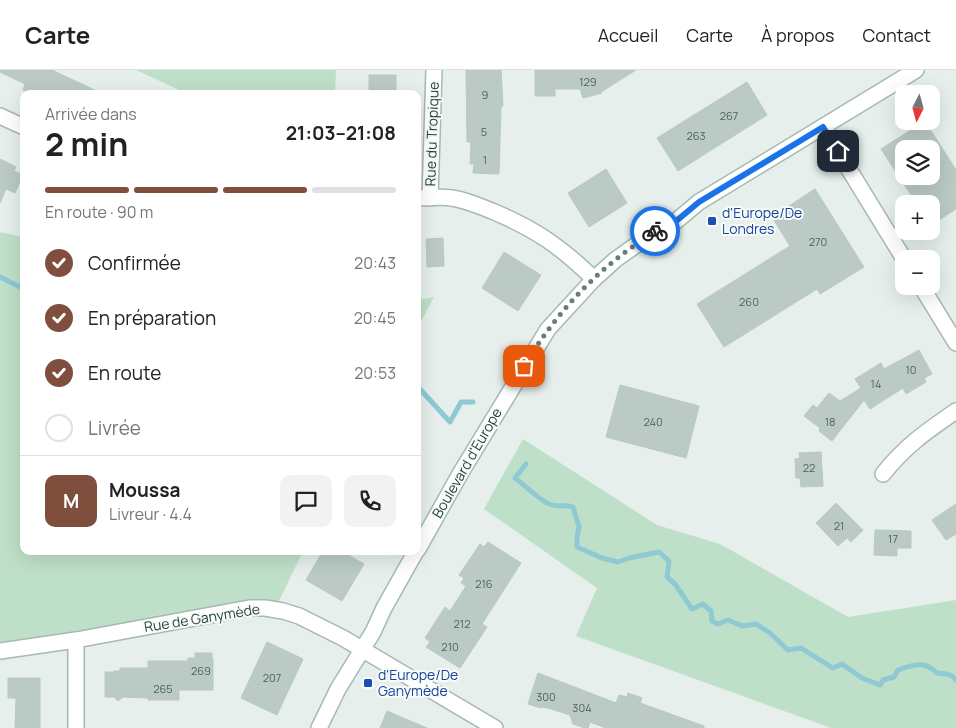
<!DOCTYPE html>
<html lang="fr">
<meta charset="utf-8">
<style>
body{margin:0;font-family:Manrope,sans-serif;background:#f2f2f2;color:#222;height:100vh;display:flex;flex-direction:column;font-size:19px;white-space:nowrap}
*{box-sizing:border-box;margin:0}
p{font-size:16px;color:#767676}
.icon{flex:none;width:28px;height:28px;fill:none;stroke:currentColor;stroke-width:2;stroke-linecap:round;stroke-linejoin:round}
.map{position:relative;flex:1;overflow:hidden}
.sheet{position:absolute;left:20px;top:20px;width:401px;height:465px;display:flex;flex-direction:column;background:#fff;border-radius:10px;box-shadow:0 5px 20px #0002}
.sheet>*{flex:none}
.needle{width:32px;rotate:186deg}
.buttons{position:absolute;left:895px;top:15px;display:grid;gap:10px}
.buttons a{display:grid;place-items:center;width:45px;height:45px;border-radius:10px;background:#fff;box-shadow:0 5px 20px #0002;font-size:25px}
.pin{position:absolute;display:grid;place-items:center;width:42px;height:42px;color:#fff;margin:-21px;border-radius:10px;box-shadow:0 2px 8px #0006}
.courier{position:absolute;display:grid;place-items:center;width:50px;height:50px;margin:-25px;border:4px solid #1a73e8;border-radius:50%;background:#fff;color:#222;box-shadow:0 1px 6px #0007}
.summary em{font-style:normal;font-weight:700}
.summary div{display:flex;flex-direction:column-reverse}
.summary{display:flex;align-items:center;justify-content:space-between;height:85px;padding:0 25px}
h1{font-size:32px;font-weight:700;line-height:38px}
.bar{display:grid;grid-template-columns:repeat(4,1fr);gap:8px 5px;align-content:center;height:60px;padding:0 25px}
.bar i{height:6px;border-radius:4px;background:#e0e0e0}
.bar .active{background:#804e3d}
.bar p{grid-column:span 4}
.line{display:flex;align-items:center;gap:12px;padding:0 25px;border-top:1px solid #e0e0e0}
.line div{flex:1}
.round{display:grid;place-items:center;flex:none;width:52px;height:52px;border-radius:10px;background:#f2f2f2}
ol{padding:0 25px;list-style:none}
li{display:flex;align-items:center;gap:15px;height:55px}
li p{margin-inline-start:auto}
li .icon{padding:5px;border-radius:50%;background:#804e3d;color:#fff;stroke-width:4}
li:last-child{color:#767676}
li i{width:28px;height:28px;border:2px solid #e0e0e0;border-radius:50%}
header{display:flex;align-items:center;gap:30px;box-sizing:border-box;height:70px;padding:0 25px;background:#fff;border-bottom:1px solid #e0e0e0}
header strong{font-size:24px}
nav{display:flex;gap:28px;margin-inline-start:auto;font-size:18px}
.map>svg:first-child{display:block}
.green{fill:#bfe0c8}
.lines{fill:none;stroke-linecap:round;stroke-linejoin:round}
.stream{stroke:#8ec9d4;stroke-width:5}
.building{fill:#bbcac4;stroke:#b8c9c2;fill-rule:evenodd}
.street-casing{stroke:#a8b8b2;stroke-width:18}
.secondary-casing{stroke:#a4bbb3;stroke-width:18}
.street{stroke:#fff;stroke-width:15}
.secondary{stroke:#fff;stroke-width:15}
.done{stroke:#687f78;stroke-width:5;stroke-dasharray:0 9}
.route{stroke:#1a73e8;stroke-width:6}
.transit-dot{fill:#1a4fb4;stroke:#f7fbf9;stroke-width:2}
.labels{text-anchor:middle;stroke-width:4;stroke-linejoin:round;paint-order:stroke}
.number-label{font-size:11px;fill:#4a645c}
.street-label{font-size:14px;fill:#24423a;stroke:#f7fbf9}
.transit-label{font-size:14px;fill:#164399;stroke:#f7fbf9;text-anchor:start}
</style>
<header>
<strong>Carte</strong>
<nav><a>Accueil</a><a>Carte</a><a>À propos</a><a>Contact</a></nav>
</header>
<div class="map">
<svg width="956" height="658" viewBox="0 0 956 658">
<rect width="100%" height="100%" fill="#e6efeb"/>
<g class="green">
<polygon points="136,0 336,0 335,24 188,24"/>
<polygon points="0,162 24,167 24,481 303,481 279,531 0,573"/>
<polygon points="434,227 418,257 418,230"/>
<polygon points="523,369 657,455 720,474 848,547 956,530 956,658 831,658 576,566 597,518 484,439"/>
</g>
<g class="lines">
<g class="stream">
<polyline points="0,207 24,219"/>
<polyline points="418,317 450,352 461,332 473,332"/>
<path d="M526,394L515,408C524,415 538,428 547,433C555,438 564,434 573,437L579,457L577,467V477L602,488L618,492L629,488L659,482L669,491L667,507L675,514L692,539L703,534L711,541L712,551L718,554L728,550L742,556L756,554L770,563L788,580L801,578L833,598L842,594L862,608L880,615L883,610L894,607L898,600C913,595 924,590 937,603C945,604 951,603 956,610"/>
</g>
</g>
<g class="building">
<polygon points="0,0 52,0 103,24 32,24 23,20 25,14 0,2"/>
<polygon points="466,0 501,0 503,36 501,36 499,104 473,103 474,94 470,94 471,72 467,72"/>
<polygon points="535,0 636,0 601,22 602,23 583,28 580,19 555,19 555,26 535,26"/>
<rect x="369" y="5" width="27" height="19"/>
<polygon points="747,12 767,45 678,101 657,68"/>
<path d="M925,51L956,100V139L931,155V134H917L881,79ZM904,79H931V106H904Z"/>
<polygon points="0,89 16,97 14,101 23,105 15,123 6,119 0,133"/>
<polygon points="606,99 627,133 589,157 568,123"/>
<polygon points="815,119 864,197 820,224 817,219 724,277 697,234 790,176 772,147"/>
<polygon points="443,168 444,196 427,197 426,169"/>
<polygon points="504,182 541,205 518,241 482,218"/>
<polygon points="919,280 932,304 924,308 926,312 906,324 903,318 870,339 864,330 832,371 819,361 820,358 804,346 813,335 817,338 829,323 840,331 861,318 855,309 881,293 884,299"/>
<polygon points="620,315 699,336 686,388 606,367"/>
<polygon points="821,382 823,416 801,417 800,408 796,408 795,389 800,388 799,383"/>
<polygon points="836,433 863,460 851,472 847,468 838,476 816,453"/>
<polygon points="956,434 956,464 946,470 932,450"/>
<polygon points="875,460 911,461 911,478 897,478 897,486 874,485"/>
<polygon points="488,472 521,493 482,554 487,557 460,598 426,577 430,572 425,568 445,537 450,541 466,516 461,513 464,508 459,505 480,474 484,477"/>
<polygon points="323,481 341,481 364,494 342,531 306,510"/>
<polygon points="267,572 303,589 277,645 241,628"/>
<polygon points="195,583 212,583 212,588 213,588 213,620 179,620 179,630 148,630 148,628 123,627 118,631 114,627 105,627 105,602 114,602 114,601 120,601 120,598 148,598 148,591 188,591 188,588 195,588"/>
<polygon points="538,603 616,633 619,625 627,627 628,623 642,628 640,633 704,656 704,658 606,658 590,652 588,658 585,658 573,654 570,645 548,638 541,637 541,638 528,634"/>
<polygon points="8,608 40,608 40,658 15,658 16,628 8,628"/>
<polygon points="387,641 427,658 380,658"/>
</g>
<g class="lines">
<defs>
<g id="street">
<polyline points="0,46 24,57"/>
<polyline points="823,57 904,189"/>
<path d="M418,128C429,128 441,126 452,128C466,130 479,136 492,141C535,159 560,176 594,209"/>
<polyline points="430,128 434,0"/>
<polyline points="921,216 956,273"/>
<path d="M883,404C905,376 927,361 956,341"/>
<polyline points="76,570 76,658"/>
<polyline points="0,581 76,570 249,538 265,538 283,541 299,546 343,568 495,658"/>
</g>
<g id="secondary">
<polyline points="418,479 460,404 548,259 594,209 615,190 657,160 675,152 699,132 916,0"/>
<polyline points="319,658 338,619 373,562 384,538 416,481"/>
</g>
</defs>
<use href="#street" class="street-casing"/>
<use href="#secondary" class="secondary-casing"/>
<use href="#street" class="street"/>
<use href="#secondary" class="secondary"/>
</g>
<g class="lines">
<path class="done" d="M524,296C548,256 578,220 614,191C627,180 642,171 655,161"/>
<polyline class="route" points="655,161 675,152 699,132 823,57 838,81"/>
</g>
<g class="transit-dot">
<rect x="707" y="146" width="10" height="10" rx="2.5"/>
<rect x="363" y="608" width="10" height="10" rx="2.5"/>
</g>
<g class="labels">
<g class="number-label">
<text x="588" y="16">129</text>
<text x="485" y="29">9</text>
<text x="729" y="50">267</text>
<text x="484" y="66">5</text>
<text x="696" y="70">263</text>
<text x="485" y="94">1</text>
<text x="818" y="176">270</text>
<text x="749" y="236">260</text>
<text x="911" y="304">10</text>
<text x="876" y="318">14</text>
<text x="653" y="356">240</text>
<text x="830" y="356">18</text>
<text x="809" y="402">22</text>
<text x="839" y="460">21</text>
<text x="893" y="473">17</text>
<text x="484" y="518">216</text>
<text x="462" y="558">212</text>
<text x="450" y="581">210</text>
<text x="201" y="605">269</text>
<text x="272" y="612">207</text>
<text x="163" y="623">265</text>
<text x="546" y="631">300</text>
<text x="582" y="642">304</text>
</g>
<g class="street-label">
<text transform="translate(432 64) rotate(-88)" y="5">Rue du Tropique</text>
<text transform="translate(467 393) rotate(-60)" y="5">Boulevard d'Europe</text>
<text transform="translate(202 548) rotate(-9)" y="5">Rue de Ganymède</text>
</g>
<g class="transit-label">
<text x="722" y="148">d'Europe/De<tspan x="722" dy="16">Londres</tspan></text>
<text x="378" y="610">d'Europe/De<tspan x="378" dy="16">Ganymède</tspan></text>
</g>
</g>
</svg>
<div class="buttons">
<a><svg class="needle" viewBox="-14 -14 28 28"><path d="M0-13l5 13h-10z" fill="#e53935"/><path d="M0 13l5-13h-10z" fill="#767676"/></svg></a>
<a><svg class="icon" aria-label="layers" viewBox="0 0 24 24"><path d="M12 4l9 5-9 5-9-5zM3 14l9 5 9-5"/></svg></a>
<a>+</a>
<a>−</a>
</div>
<div class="pin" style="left:524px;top:296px;background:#ea580c"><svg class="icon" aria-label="bag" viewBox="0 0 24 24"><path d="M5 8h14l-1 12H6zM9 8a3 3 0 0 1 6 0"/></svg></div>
<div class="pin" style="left:838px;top:81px;background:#1f2937"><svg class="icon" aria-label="home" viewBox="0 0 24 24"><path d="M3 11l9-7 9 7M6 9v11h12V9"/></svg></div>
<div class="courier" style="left:655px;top:161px"><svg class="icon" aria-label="bike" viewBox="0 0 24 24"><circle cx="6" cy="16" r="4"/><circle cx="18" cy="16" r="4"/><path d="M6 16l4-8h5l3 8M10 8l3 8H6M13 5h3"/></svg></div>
<section class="sheet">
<div class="summary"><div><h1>2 min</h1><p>Arrivée dans</p></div><em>21:03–21:08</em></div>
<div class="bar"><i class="active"></i><i class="active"></i><i class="active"></i><i></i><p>En route · 90 m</p></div>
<ol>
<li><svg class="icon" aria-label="check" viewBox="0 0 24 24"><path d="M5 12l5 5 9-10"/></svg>Confirmée<p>20:43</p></li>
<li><svg class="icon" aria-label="check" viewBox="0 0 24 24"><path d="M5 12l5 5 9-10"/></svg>En préparation<p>20:45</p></li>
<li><svg class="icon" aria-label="check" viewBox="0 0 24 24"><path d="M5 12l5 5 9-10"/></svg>En route<p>20:53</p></li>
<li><i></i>Livrée</li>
</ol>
<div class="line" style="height:90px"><b class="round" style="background:#804e3d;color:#fff">M</b><div><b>Moussa</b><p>Livreur · 4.4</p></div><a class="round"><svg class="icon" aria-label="chat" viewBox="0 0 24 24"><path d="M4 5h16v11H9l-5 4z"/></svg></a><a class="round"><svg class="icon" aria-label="phone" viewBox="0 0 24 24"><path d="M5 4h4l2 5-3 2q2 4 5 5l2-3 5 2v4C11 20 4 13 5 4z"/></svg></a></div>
</section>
</div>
